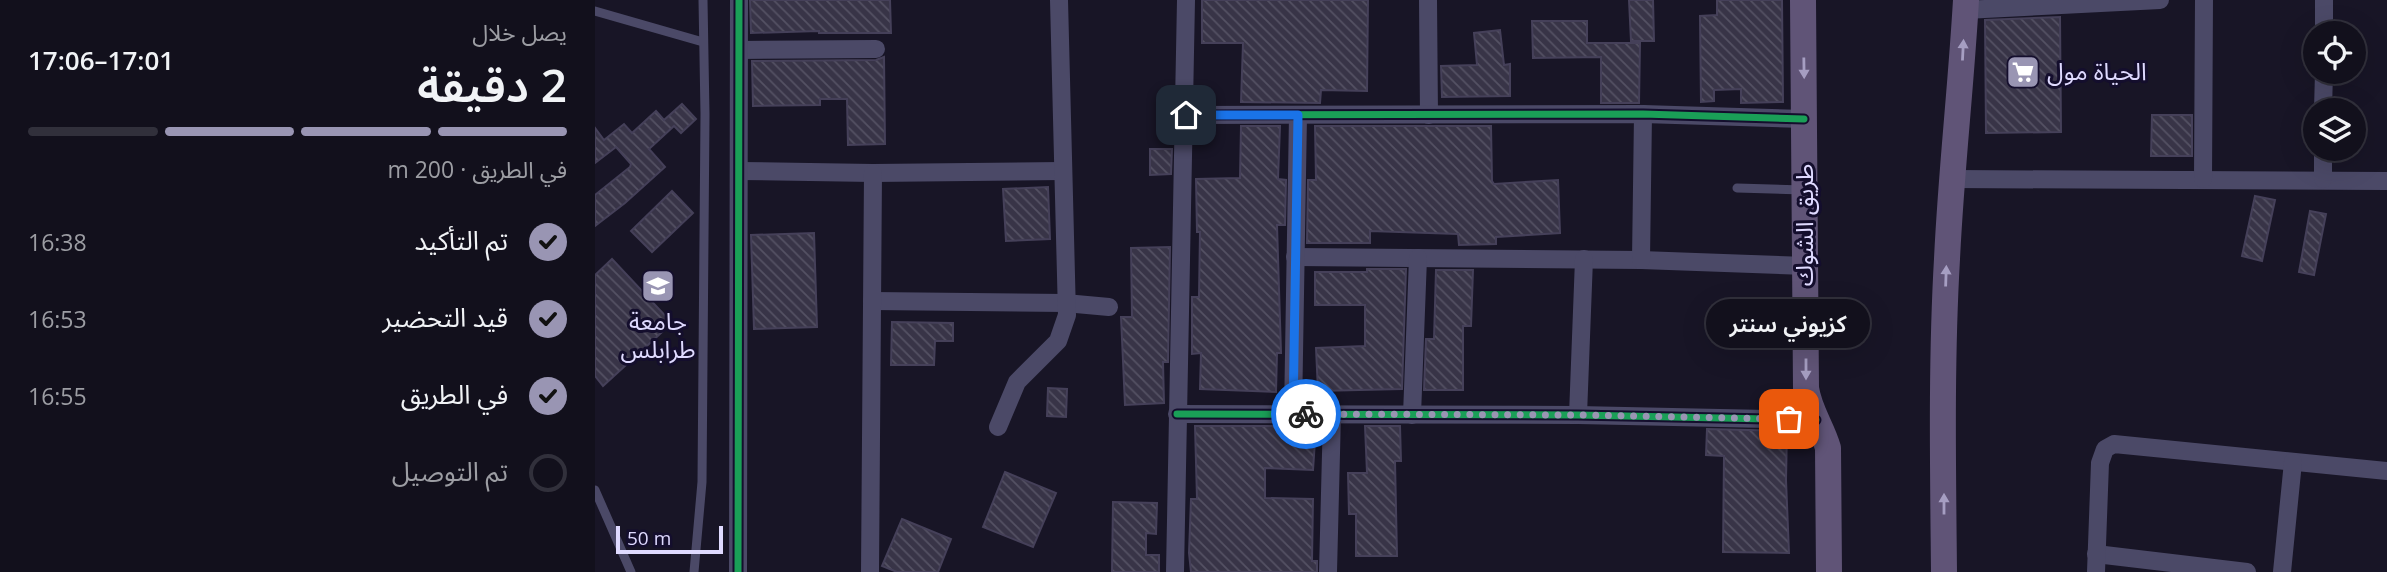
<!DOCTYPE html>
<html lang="ar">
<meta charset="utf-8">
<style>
body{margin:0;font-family:"Open Sans","Noto Sans Arabic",sans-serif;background:#1f1e29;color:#f1f3f6;direction:rtl;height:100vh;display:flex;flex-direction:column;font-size:26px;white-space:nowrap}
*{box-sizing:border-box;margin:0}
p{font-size:23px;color:#9c9da3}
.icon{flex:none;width:38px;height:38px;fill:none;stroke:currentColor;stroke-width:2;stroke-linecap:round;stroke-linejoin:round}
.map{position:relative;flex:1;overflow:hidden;direction:ltr}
.panel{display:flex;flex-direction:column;background:#12101c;width:595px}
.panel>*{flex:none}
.controls{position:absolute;left:1708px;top:21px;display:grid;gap:14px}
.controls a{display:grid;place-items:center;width:63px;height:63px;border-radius:50%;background:#12101c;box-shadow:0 7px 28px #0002,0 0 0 2px #31303b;font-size:35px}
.scale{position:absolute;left:21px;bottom:18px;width:107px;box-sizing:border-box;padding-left:7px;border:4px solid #dfdaff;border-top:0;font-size:19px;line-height:24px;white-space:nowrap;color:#dfdaff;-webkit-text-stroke:5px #140e2d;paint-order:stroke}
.pin{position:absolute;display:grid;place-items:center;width:60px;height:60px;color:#fff;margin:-30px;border-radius:14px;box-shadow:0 4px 10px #0006}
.courier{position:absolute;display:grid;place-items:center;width:70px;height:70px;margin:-35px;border:5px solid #1a73e8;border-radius:50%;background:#fff;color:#222;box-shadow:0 2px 9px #0007}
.bubble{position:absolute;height:49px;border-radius:24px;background:#12101c;box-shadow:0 7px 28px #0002,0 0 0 2px #31303b;font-size:23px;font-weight:600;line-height:49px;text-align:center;direction:rtl}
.overview em{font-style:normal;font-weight:600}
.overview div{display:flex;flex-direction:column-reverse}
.overview{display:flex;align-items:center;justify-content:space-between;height:119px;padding:0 28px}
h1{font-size:46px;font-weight:600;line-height:52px}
.bar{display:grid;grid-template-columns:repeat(4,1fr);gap:10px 7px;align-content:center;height:84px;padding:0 28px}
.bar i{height:9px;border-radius:5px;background:#31303b}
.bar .selected{background:#9995b3}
.bar p{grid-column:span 4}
ol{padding:0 28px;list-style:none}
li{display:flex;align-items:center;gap:21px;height:77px}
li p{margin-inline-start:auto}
li .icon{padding:7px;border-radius:50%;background:#9995b3;color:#111;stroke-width:4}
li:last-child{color:#9c9da3}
li i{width:38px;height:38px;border:4px solid #31303b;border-radius:50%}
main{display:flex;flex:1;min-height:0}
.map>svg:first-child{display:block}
.building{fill:url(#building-back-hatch);stroke:#454059;stroke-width:2}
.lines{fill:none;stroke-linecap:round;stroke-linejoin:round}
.service{stroke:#4b4967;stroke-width:9}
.minor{stroke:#4b4967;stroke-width:18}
.primary{stroke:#605477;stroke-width:26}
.cycleway-casing{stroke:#140e2d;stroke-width:11}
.cycleway{stroke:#1a9f57;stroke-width:7}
.oneway{fill:#a69ec2}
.done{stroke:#9995b3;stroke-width:7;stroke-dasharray:0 12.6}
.route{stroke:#1a73e8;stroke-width:9}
.labels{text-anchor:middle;stroke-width:6;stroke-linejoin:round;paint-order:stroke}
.poi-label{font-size:24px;fill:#dfdaff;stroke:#140e2d;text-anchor:start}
.street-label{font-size:24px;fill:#dfdaff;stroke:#140e2d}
</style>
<main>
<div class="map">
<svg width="1792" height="572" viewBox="0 0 1792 572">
<defs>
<pattern id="building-back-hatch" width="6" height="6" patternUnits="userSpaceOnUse" patternTransform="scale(1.75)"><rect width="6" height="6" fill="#383447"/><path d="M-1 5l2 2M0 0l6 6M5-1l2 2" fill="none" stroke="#545163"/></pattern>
</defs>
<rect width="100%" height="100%" fill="#181526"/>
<g class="building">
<polygon points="155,0 295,0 296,33 224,33 224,31 156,33"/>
<polygon points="607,0 773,0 772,91 726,90 725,103 646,102 648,43 607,43"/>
<polygon points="1034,0 1058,0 1059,41 1036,41"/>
<polygon points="1122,0 1187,0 1188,102 1146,103 1146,89 1119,90 1119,101 1106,102 1105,16 1122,15"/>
<polygon points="1465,17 1466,132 1391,133 1390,20"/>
<polygon points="937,21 992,21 992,43 1045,43 1044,103 1006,103 1006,57 938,58"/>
<polygon points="905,30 909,65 915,64 915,96 847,97 846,66 882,65 879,33"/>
<polygon points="289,57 290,144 253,145 252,99 225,99 225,105 158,106 157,61 281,60"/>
<polygon points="87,104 101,119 86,133 79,126 54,149 70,167 30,203 0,226 0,195 35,167 36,164 21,147 0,163 0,128 9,140 29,124 37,133 61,111 69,120"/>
<polygon points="1557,115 1597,115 1597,156 1556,156"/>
<polygon points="646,126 685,126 683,179 691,180 690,225 682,225 686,353 682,353 681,392 605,389 606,353 597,354 597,297 604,297 605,232 602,232 601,179 645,178"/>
<polygon points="720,126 896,126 897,181 899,184 963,180 965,233 901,237 901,244 864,245 863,234 775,231 775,243 712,243 713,180 721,180"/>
<polygon points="555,149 577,149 576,174 555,175"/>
<polygon points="453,187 455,239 411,241 408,189"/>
<polygon points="77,191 98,213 57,252 36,231"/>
<polygon points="1660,196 1680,200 1667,261 1647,256"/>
<polygon points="1715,211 1731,214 1719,275 1704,272"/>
<polygon points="219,233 222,327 159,329 156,235"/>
<polygon points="575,247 573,362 568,362 569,403 530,405 526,317 537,317 536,248"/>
<polygon points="17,259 77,323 8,386 0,376 0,275"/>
<polygon points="772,269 811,269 807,389 723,391 721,348 770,346 770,305 720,305 720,272 772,272"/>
<polygon points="841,270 878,270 876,326 868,326 868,390 829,390 831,339 839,339"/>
<polygon points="297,322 358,323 358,341 340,341 339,365 296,365"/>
<polygon points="453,388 472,389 471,417 452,416"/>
<polygon points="600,426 721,426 718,470 670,468 670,498 718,499 717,561 722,561 722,572 596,572 594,553 596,499 602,499"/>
<polygon points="770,426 805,426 806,461 800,461 802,556 761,556 761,514 754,514 753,473 772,473"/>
<polygon points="1112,429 1192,431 1191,480 1194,553 1128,552 1129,456 1111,455"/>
<polygon points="410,472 461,493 438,547 388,527"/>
<polygon points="518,502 562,503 561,534 551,533 551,555 564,555 564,572 517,572"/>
<polygon points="307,519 356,539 343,572 302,572 287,566"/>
</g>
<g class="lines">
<g class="service">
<polyline points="0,11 108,42"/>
<polyline points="1142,188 1208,190"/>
<polyline points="0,490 36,572"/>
<polyline points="99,572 107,482 110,114 108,0"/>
</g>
<g class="minor">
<polyline points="833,0 834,115"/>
<polyline points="1370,10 1565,0"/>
<polyline points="1729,33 1729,0"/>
<polyline points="144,50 281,49"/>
<polyline points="1728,110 1729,72"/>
<polyline points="591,115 1048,114 1209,119"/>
<polyline points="144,171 278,173 467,171"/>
<polyline points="1357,179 1792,181"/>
<polyline points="1608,179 1609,0"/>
<polyline points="1728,179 1728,149"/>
<polyline points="700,257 1046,260 1211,266"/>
<polyline points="1046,260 1048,114"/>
<polyline points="277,301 470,303 514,307"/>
<polyline points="582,414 983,415 1221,420"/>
<polyline points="698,414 703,115"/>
<polyline points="817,415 823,258"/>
<polyline points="983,415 989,259"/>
<polyline points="403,427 422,382 463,341 472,315 464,0"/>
<polyline points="1501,554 1652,572"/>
<polyline points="143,572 144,0"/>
<polyline points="275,572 278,173"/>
<polyline points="580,572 591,0"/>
<polyline points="733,572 737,414"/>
<polyline points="1501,572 1505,463 1510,449 1519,444 1792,471"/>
<polyline points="1687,572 1698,462"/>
</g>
<g class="primary">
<path d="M1208,0L1211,388C1214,410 1227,427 1233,448L1234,572"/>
<path d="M1349,572C1348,468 1346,363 1352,259C1356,173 1366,87 1371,0"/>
</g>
<defs>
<g id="cycleway">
<polyline points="591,115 1048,114 1209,119"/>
<polyline points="582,414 983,415 1221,420"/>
<polyline points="143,572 144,0"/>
</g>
</defs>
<use href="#cycleway" class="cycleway-casing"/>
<use href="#cycleway" class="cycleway"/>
</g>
<defs><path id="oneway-solid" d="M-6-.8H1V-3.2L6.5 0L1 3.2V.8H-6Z" transform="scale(1.75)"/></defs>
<g class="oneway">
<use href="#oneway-solid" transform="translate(1368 50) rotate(-87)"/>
<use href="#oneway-solid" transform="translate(1209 68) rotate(89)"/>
<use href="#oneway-solid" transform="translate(1351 276) rotate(-88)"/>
<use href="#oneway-solid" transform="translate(1211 369) rotate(90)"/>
<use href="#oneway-solid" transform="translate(1349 504) rotate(-90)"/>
</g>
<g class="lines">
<polyline class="done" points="711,414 983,415 1194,419"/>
<polyline class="route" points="591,115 703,115 698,414 711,414"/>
</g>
<defs>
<symbol id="supermarket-square" viewBox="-11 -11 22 22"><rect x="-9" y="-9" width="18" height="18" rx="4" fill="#9995b3" stroke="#140e2d"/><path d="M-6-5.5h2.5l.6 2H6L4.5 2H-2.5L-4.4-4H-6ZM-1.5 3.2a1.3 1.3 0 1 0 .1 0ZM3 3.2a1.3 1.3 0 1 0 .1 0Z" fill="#fff"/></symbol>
<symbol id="university-square" viewBox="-11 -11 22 22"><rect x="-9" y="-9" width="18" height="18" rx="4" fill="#9995b3" stroke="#140e2d"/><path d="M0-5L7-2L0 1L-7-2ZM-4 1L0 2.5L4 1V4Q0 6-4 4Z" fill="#fff"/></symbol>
</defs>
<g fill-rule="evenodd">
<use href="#supermarket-square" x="1409" y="53" width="38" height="38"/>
<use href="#university-square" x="44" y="267" width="38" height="38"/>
</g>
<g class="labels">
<g class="poi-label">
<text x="1452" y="80">الحياة مول</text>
<text x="63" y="330" text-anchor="middle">جامعة<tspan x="63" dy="28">طرابلس</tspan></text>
</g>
<g class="street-label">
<text transform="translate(1210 225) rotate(-90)" y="8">طريق الشوك</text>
</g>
</g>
</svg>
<div class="controls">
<a><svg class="icon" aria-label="locate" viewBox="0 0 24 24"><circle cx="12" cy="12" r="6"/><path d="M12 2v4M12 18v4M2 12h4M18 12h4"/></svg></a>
<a><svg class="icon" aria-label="layers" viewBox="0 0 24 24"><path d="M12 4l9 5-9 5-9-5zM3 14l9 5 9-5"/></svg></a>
</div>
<div class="scale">50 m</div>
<div class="pin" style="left:1194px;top:419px;background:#ea580c"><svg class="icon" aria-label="bag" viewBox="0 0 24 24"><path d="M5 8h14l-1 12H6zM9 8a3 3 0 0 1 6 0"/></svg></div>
<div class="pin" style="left:591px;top:115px;background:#1f2937"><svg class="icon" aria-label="home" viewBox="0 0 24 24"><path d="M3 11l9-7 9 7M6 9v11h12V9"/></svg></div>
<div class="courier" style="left:711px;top:414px"><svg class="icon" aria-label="bike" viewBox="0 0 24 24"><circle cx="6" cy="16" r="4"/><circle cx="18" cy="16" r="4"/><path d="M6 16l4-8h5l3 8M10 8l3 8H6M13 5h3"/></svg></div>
<div class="bubble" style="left:1111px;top:299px;width:164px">كزيوني سنتر</div>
</div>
<section class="panel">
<div class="overview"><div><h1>2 دقيقة</h1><p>يصل خلال</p></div><em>17:01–17:06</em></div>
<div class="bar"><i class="selected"></i><i class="selected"></i><i class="selected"></i><i></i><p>في الطريق · 200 m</p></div>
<ol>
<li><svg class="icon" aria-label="check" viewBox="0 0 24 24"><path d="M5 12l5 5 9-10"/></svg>تم التأكيد<p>16:38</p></li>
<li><svg class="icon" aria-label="check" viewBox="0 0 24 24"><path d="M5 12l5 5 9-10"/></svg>قيد التحضير<p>16:53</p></li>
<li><svg class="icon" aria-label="check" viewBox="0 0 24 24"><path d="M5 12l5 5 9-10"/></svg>في الطريق<p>16:55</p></li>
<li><i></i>تم التوصيل</li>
</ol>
</section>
</main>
